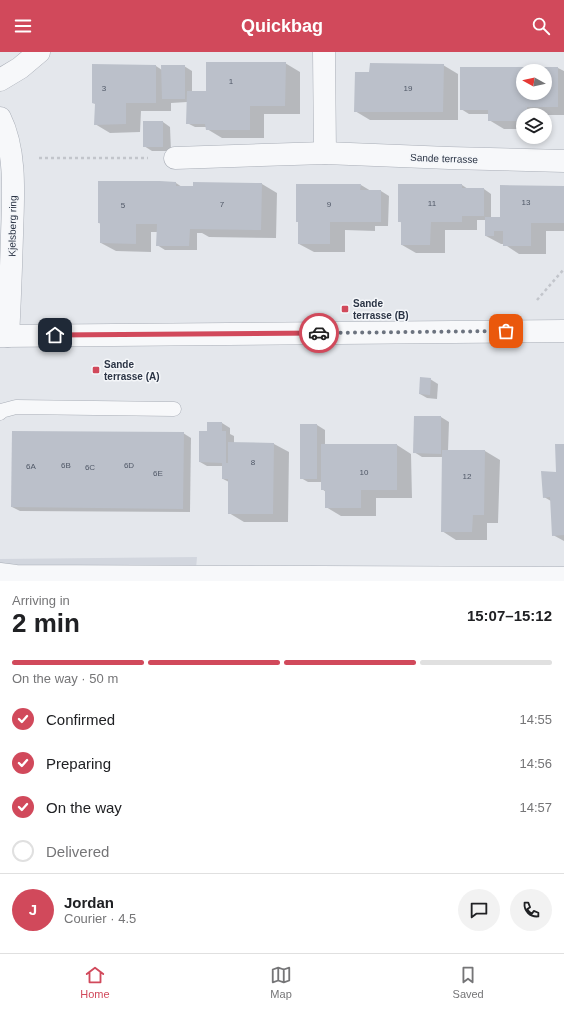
<!DOCTYPE html>
<meta charset="utf-8">
<style>
body{margin:0;font-family:Arial,sans-serif;background:#f2f2f2;color:#202124;height:100vh;display:flex;flex-direction:column;font-size:15px;white-space:nowrap}
*{box-sizing:border-box;margin:0}
p{font-size:13px;color:#757577}
.icon{flex:none;width:22px;height:22px;fill:none;stroke:currentColor;stroke-width:2;stroke-linecap:round;stroke-linejoin:round}
.map{position:relative;height:529px;overflow:hidden}
.sheet{display:flex;flex-direction:column;background:#fff;flex:1}
.sheet>*{flex:none}
.needle{width:26px;rotate:278deg}
.tools{position:absolute;left:516px;top:12px;display:grid;gap:8px}
.tools a{display:grid;place-items:center;width:36px;height:36px;border-radius:50%;background:#fff;box-shadow:0 2px 6px #0003;font-size:20px}
.pin{position:absolute;display:grid;place-items:center;width:34px;height:34px;color:#fff;margin:-17px;border-radius:8px;box-shadow:0 2px 6px #0006}
.courier{position:absolute;display:grid;place-items:center;width:40px;height:40px;margin:-20px;border:3px solid #d1495b;border-radius:50%;background:#fff;color:#222;box-shadow:0 1px 5px #0007}
.head em{font-style:normal;font-weight:700}
.head div{display:flex;flex-direction:column-reverse}
.head{display:flex;align-items:center;justify-content:space-between;height:68px;padding:0 12px}
h1{font-size:26px;font-weight:700;line-height:30px}
.bar{display:grid;grid-template-columns:repeat(4,1fr);gap:6px 4px;align-content:center;height:48px;padding:0 12px}
.bar i{height:5px;border-radius:3px;background:#e0e0e0}
.bar .active{background:#d1495b}
.bar p{grid-column:span 4}
.line{display:flex;align-items:center;gap:10px;padding:0 12px;border-top:1px solid #e0e0e0}
.line div{flex:1}
.round{display:grid;place-items:center;flex:none;width:42px;height:42px;border-radius:21px;background:#f2f2f2}
ol{padding:0 12px;list-style:none}
li{display:flex;align-items:center;gap:12px;height:44px}
li p{margin-inline-start:auto}
li .icon{padding:4px;border-radius:50%;background:#d1495b;color:#fff;stroke-width:4}
li:last-child{color:#757577}
li i{width:22px;height:22px;border:2px solid #e0e0e0;border-radius:50%}
header{display:flex;justify-content:space-between;align-items:center;height:52px;padding:0 12px;background:#d1495b;color:#fff;font-size:18px;font-weight:700}
.tabs{display:flex;justify-content:space-around;align-items:center;height:56px;border-top:1px solid #e0e0e0;background:#fff;font-size:11px;color:#757577}
.tabs a{display:grid;justify-items:center;gap:2px}
.tabs .active{color:#d1495b}
.map>svg:first-child{display:block}
.built{fill:#d2d6de}
.shadow{fill:#0003;fill-rule:evenodd}
.building{fill:#bbc0ca;fill-rule:evenodd}
.lines{fill:none;stroke-linecap:round;stroke-linejoin:round}
.service-casing{stroke:#a9aeb7;stroke-width:15}
.minor-casing{stroke:#a9aeb7;stroke-width:23}
.tertiary-casing{stroke:#a9aeb7;stroke-width:23}
.path{stroke:#c2c5cb;stroke-width:2.5;stroke-dasharray:3 3;stroke-linecap:butt}
.service{stroke:#f7f8fa;stroke-width:14}
.minor{stroke:#f7f8fa;stroke-width:22}
.tertiary{stroke:#f7f8fa;stroke-width:22}
.done{stroke:#6c737f;stroke-width:4;stroke-dasharray:0 7.2}
.route{stroke:#d1495b;stroke-width:5}
.poi-dot{fill:#d1495b;stroke:#f4f6f9;stroke-width:1.5}
.labels{text-anchor:middle;stroke-width:3;stroke-linejoin:round;paint-order:stroke}
.number-label{font-size:8px;fill:#4f5766}
.street-label{font-size:10px;fill:#2b3445;stroke:#f4f6f9}
.poi-label{font-size:10px;font-weight:bold;fill:#2b3445;stroke:#f4f6f9;text-anchor:start}
</style>
<header><svg class="icon" aria-label="menu" viewBox="0 0 24 24"><path d="M4 6h16M4 12h16M4 18h16"/></svg>Quickbag<svg class="icon" aria-label="search" viewBox="0 0 24 24"><circle cx="10" cy="10" r="6"/><path d="M15 15l6 6"/></svg></header>
<div class="map">
<svg width="564" height="529" viewBox="0 0 564 529">
<rect width="100%" height="100%" fill="#e4e7ec"/>
<polygon class="built" points="197,505 195,529 0,529 0,507"/>
<g class="shadow">
<polygon points="285,11 300,20 300,62 264,62 264,86 222,86 207,77 207,75 195,75 187,71 187,50 171,51 171,59 141,59 140,80 110,81 95,72 156,14 162,18 184,14 192,19 192,40 205,40"/>
<polygon points="443,13 458,22 458,68 370,68 355,59 370,21"/>
<path d="M461,16H558L564,19V63H523V77H504L489,68V62H469L461,57ZM523,19H545V41H523Z"/>
<polygon points="163,70 170,75 171,99 152,99 144,94"/>
<polygon points="161,131 176,131 182,135 262,132 277,141 276,186 209,185 202,181 197,181 197,198 165,198 157,193 158,180 151,180 151,200 116,199 101,191 101,172 99,171"/>
<polygon points="361,133 371,139 381,139 389,144 388,174 375,174 375,179 345,178 345,200 314,200 299,192 299,171 297,169"/>
<polygon points="462,133 468,137 484,137 491,142 491,166 501,166 564,135 564,179 546,179 546,202 519,202 504,192 501,192 486,184 486,168 477,168 477,178 445,178 445,201 416,201 402,193 402,171 399,169"/>
<polygon points="430,327 438,332 437,347 427,346 420,342"/>
<polygon points="415,365 441,365 449,370 448,399 485,399 500,408 498,471 487,471 487,488 456,488 442,479 443,405 422,405 414,400"/>
<polygon points="208,371 222,371 230,376 230,382 234,384 234,391 274,392 289,400 288,470 244,470 229,461 229,430 223,427 223,414 207,414 200,410 208,380"/>
<polygon points="317,373 325,378 325,393 397,393 411,402 412,446 376,446 376,464 341,464 326,455 326,440 322,437 322,430 308,430 301,426"/>
<polygon points="183,381 191,386 190,460 20,459 12,455"/>
<polygon points="564,393 564,489 553,483 551,449 544,445 557,421"/>
</g>
<g class="building">
<polygon points="206,10 286,10 285,54 250,54 250,78 206,78 205,72 186,72 187,39 206,39"/>
<polygon points="370,11 444,12 443,60 354,60 355,20 369,20"/>
<polygon points="92,12 156,13 156,51 126,51 126,72 94,73 95,52 92,51"/>
<polygon points="161,13 185,13 185,47 162,47"/>
<path d="M460,15H558V55H527V63H523V69H488V58H460ZM523,19H545V41H523Z"/>
<rect x="143" y="69" width="20" height="26"/>
<polygon points="98,129 160,129 176,130 176,134 193,134 193,130 262,131 261,178 190,177 189,194 156,194 157,172 136,172 136,192 100,191 100,171 98,171"/>
<polygon points="296,132 361,132 360,138 381,138 381,170 330,170 330,192 298,192 298,170 296,170"/>
<polygon points="398,132 462,132 462,136 484,136 484,164 462,164 462,170 431,170 430,193 401,193 401,170 398,170"/>
<polygon points="500,133 564,134 564,171 531,171 531,194 503,194 503,179 494,179 494,184 485,184 485,165 500,165"/>
<polygon points="420,325 431,326 430,343 419,342"/>
<polygon points="414,364 441,364 441,402 413,401"/>
<polygon points="207,370 222,370 222,379 226,379 226,411 228,411 228,390 274,391 273,462 228,462 228,427 222,427 222,411 199,410 199,379 207,379"/>
<rect x="300" y="372" width="17" height="55"/>
<polygon points="12,379 184,380 183,457 11,455"/>
<polygon points="321,392 397,392 397,438 361,438 361,456 325,456 325,438 321,438"/>
<polygon points="555,392 564,392 564,483 552,484 550,445 543,446 541,419 556,420"/>
<polygon points="442,398 485,398 484,463 473,463 472,480 441,480"/>
</g>
<g class="lines">
<defs>
<polyline id="service" points="0,361 1,359 16,355 174,357"/>
<g id="minor">
<polyline points="324,0 325,101"/>
<polyline points="0,28 20,16 39,0"/>
<path d="M0,66C17,100 13,146 12,183C11,217 10,250 8,284"/>
<polyline points="175,106 325,101 449,106 564,109"/>
<polyline points="0,522 16,524 564,526"/>
</g>
<polyline id="tertiary" points="0,284 564,279"/>
</defs>
<use href="#service" class="service-casing"/>
<use href="#minor" class="minor-casing"/>
<use href="#tertiary" class="tertiary-casing"/>
<g class="path">
<polyline points="39,106 148,106"/>
<polyline points="537,248 564,217"/>
</g>
<use href="#service" class="service"/>
<use href="#minor" class="minor"/>
<use href="#tertiary" class="tertiary"/>
</g>
<g class="lines">
<polyline class="done" points="319,281 506,279"/>
<polyline class="route" points="55,283 319,281"/>
</g>
<g class="poi-dot">
<rect x="341" y="253" width="8" height="8" rx="2"/>
<rect x="92" y="314" width="8" height="8" rx="2"/>
</g>
<g class="labels">
<g class="number-label">
<text x="231" y="32">1</text>
<text x="104" y="39">3</text>
<text x="408" y="39">19</text>
<text x="526" y="153">13</text>
<text x="432" y="154">11</text>
<text x="222" y="155">7</text>
<text x="329" y="155">9</text>
<text x="123" y="156">5</text>
<text x="253" y="413">8</text>
<text x="66" y="416">6B</text>
<text x="129" y="416">6D</text>
<text x="31" y="417">6A</text>
<text x="90" y="418">6C</text>
<text x="364" y="423">10</text>
<text x="158" y="424">6E</text>
<text x="467" y="427">12</text>
</g>
<g class="street-label">
<text transform="translate(444 106) rotate(2)" y="4">Sande terrasse</text>
<text transform="translate(12 174) rotate(-89)" y="4">Kjelsberg ring</text>
</g>
<g class="poi-label">
<text x="353" y="255">Sande<tspan x="353" dy="12">terrasse (B)</tspan></text>
<text x="104" y="316">Sande<tspan x="104" dy="12">terrasse (A)</tspan></text>
</g>
</g>
</svg>
<div class="tools">
<a><svg class="needle" viewBox="-14 -14 28 28"><path d="M0-13l5 13h-10z" fill="#e53935"/><path d="M0 13l5-13h-10z" fill="#757577"/></svg></a>
<a><svg class="icon" aria-label="layers" viewBox="0 0 24 24"><path d="M12 4l9 5-9 5-9-5zM3 14l9 5 9-5"/></svg></a>
</div>
<div class="pin" style="left:506px;top:279px;background:#ea580c"><svg class="icon" aria-label="bag" viewBox="0 0 24 24"><path d="M5 8h14l-1 12H6zM9 8a3 3 0 0 1 6 0"/></svg></div>
<div class="pin" style="left:55px;top:283px;background:#1f2937"><svg class="icon" aria-label="home" viewBox="0 0 24 24"><path d="M3 11l9-7 9 7M6 9v11h12V9"/></svg></div>
<div class="courier" style="left:319px;top:281px"><svg class="icon" aria-label="car" viewBox="0 0 24 24"><path d="M5 17H2v-5l4-1 3-4h7l3 4 3 1v5h-3M9 17h6M6 11h13"/><circle cx="7" cy="17" r="2"/><circle cx="17" cy="17" r="2"/></svg></div>
</div>
<section class="sheet">
<div class="head"><div><h1>2 min</h1><p>Arriving in</p></div><em>15:07–15:12</em></div>
<div class="bar"><i class="active"></i><i class="active"></i><i class="active"></i><i></i><p>On the way · 50 m</p></div>
<ol>
<li><svg class="icon" aria-label="check" viewBox="0 0 24 24"><path d="M5 12l5 5 9-10"/></svg>Confirmed<p>14:55</p></li>
<li><svg class="icon" aria-label="check" viewBox="0 0 24 24"><path d="M5 12l5 5 9-10"/></svg>Preparing<p>14:56</p></li>
<li><svg class="icon" aria-label="check" viewBox="0 0 24 24"><path d="M5 12l5 5 9-10"/></svg>On the way<p>14:57</p></li>
<li><i></i>Delivered</li>
</ol>
<div class="line" style="height:72px"><b class="round" style="background:#d1495b;color:#fff">J</b><div><b>Jordan</b><p>Courier · 4.5</p></div><a class="round"><svg class="icon" aria-label="chat" viewBox="0 0 24 24"><path d="M4 5h16v11H9l-5 4z"/></svg></a><a class="round"><svg class="icon" aria-label="phone" viewBox="0 0 24 24"><path d="M5 4h4l2 5-3 2q2 4 5 5l2-3 5 2v4C11 20 4 13 5 4z"/></svg></a></div>
</section>
<nav class="tabs">
<a class="active"><svg class="icon" aria-label="home" viewBox="0 0 24 24"><path d="M3 11l9-7 9 7M6 9v11h12V9"/></svg>Home</a>
<a><svg class="icon" aria-label="map" viewBox="0 0 24 24"><path d="M3 6l6-2 6 2 6-2v14l-6 2-6-2-6 2zM9 4v14M15 6v14"/></svg>Map</a>
<a><svg class="icon" aria-label="saved" viewBox="0 0 24 24"><path d="M7 4h10v16l-5-4-5 4z"/></svg>Saved</a>
</nav>
